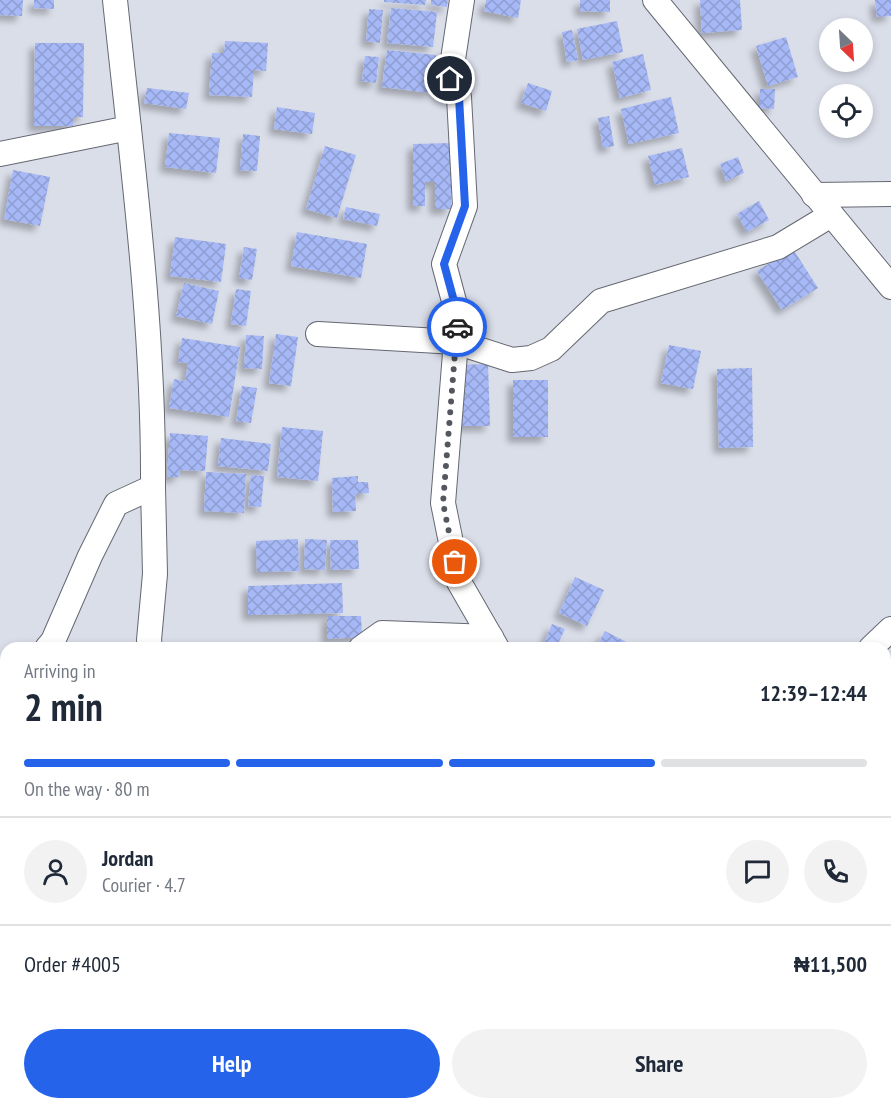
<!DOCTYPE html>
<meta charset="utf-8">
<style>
body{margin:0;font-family:"PT Sans Narrow",sans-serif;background:#f2f2f3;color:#1f2937;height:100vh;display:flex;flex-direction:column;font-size:22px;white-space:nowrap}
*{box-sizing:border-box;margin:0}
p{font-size:20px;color:#747a83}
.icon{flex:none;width:33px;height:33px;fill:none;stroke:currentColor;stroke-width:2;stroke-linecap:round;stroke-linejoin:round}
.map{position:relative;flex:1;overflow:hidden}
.sheet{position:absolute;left:0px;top:642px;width:891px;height:468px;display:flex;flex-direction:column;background:#fff;border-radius:18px 18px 0 0;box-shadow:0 3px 9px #0003}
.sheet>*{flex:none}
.needle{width:39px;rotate:155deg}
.tools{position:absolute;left:819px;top:18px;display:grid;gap:12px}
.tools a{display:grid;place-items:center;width:54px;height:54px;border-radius:50%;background:#fff;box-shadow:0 3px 9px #0003;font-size:30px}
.pin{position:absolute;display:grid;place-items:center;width:51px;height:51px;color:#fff;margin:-26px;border:3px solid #fff;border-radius:50%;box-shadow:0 2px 6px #0007}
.courier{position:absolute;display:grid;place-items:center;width:60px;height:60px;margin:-30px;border:4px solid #2563eb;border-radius:50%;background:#fff;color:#222;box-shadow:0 2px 8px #0007}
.overview em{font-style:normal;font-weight:600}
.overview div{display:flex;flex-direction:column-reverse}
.overview{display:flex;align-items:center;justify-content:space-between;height:102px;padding:0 24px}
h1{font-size:39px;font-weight:600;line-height:45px}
.bar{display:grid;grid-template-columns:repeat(4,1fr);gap:9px 6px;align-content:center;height:72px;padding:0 24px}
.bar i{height:8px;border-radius:4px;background:#e0e1e3}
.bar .on{background:#2563eb}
.bar p{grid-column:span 4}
.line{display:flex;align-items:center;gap:15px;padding:0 24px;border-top:2px solid #e0e1e3}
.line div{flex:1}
.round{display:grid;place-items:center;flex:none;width:63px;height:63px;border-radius:32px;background:#f2f2f3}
.primary-button{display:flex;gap:12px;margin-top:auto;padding:12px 24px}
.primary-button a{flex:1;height:69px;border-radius:36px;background:#2563eb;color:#fff;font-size:24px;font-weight:600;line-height:69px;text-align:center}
.primary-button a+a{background:#f2f2f3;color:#1f2937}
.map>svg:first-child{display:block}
.building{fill:url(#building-cross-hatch);filter:url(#shadow)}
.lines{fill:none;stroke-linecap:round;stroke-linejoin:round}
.minor-casing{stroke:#656871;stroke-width:26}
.minor{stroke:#fff;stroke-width:24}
.done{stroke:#55575e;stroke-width:6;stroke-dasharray:0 10.8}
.route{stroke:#2563eb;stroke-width:8}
</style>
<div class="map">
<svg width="891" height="1110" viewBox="0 0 891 1110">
<defs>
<pattern id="building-cross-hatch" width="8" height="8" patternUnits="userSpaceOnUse" patternTransform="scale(1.5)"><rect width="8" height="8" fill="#a6b8f6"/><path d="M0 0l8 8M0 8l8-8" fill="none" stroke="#8e9dd2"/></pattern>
<filter id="shadow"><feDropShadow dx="-5.5" dy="5.5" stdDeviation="3" flood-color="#0004"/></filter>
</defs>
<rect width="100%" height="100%" fill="#dadee9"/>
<g class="building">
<polygon points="0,0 23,0 22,16 0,15"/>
<polygon points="34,0 54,0 54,9 34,8"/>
<polygon points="384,0 426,0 425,5 384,2"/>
<polygon points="431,0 448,0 447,7 431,5"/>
<polygon points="486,0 521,0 518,18 484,11"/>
<polygon points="580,0 610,0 610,12 580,11"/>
<polygon points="700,0 740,0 742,30 702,33"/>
<polygon points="875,0 891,0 891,16 877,17"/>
<polygon points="391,8 437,12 433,47 387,43"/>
<polygon points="369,9 383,10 380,43 366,41"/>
<polygon points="617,21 623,52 583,60 577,29"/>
<polygon points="572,30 578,60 567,62 562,32"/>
<polygon points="786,37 798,77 768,86 756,46"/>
<polygon points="225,41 268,43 266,71 254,70 252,97 209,95 212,53 224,53"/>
<polygon points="35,43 84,43 83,117 73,117 73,126 34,126"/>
<polygon points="387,50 436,55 431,93 382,87"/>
<polygon points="643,54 651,90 620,98 612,62"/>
<polygon points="365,56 379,57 376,83 362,81"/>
<polygon points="528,83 552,91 546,111 521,103"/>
<polygon points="147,88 189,93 186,109 144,103"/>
<polygon points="760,89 775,89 774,109 760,108"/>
<polygon points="671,97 679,133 629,144 621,109"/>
<polygon points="277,107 315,113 312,134 274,129"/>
<polygon points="609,116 614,146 603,148 598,118"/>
<polygon points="169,133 220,138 216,173 165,167"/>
<polygon points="243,134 260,136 257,171 240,170"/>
<polygon points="451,143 451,209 435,209 435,182 425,182 425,206 413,206 413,144"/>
<polygon points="325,146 356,155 337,218 306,209"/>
<polygon points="682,148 689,177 655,185 648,156"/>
<polygon points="738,157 744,173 726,181 720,164"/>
<polygon points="13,170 50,177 40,226 4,219"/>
<polygon points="759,201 769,220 747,232 737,214"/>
<polygon points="346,207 380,214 377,226 343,219"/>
<polygon points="297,232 367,244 361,278 291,266"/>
<polygon points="175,237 226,244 221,282 170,276"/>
<polygon points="244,247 257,249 252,280 239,278"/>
<polygon points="793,249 818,288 782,310 757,271"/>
<polygon points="184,283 219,291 212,324 176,316"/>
<polygon points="236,289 251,291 246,326 231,324"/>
<polygon points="276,334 298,337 291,386 269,383"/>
<polygon points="246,335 264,336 262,369 244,368"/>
<polygon points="182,338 240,347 229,417 169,408 174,379 185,381 188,363 178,362"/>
<polygon points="669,345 701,351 693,389 661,383"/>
<polygon points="488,364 490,426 458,426 456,365"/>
<polygon points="752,368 753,447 719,448 717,369"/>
<rect x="513" y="380" width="35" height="57"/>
<polygon points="242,386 257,388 251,423 236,421"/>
<polygon points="282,427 323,431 318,481 277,477"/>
<polygon points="170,433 208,436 205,471 180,470 179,477 167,477"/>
<polygon points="221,438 271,444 268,471 218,466"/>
<polygon points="206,472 246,474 244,513 204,511"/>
<polygon points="251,475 264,476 261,507 248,506"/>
<polygon points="358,476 358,482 368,482 369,493 355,494 356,511 333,512 332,478"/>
<polygon points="298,539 299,571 257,572 256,541"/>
<polygon points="305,539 327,540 325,570 304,569"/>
<polygon points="330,540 358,540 359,569 331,570"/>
<polygon points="575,577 604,590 587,626 559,613"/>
<polygon points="342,583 343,613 248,615 248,586"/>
<polygon points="327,616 361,616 362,637 327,639"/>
<polygon points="552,624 565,629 556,648 542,648"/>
<polygon points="605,631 638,648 596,648"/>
<polygon points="891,789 891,824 885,818 885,795"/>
<polygon points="891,858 891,911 885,906 885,865"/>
<polygon points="885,1026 891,1032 891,1075 885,1069"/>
<polygon points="885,1078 891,1084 891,1108 889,1110 885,1105"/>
</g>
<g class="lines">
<defs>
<g id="minor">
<polyline points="462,0 450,79 459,97 465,206 444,264 458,316 443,503 459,582 497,648"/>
<polyline points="655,0 891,287"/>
<polyline points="0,154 129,128"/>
<polyline points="814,195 891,194"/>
<polyline points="318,334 456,342 512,360 531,358 551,349 601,301 778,247 831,215"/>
<path d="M47,648L53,641L90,556L116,504L153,487C154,324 132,162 115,0"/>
<polyline points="150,648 149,640 155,574 153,487"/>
<polyline points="361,648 382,633 491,637"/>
<polyline points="871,648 891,629"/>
<polyline points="0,755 6,733"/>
<polyline points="0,858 6,873"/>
<polyline points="885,950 891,945"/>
<polyline points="0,1058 4,1006 6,929"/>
<polyline points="158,1104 161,1110"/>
<polyline points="797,1104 801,1110"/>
<polyline points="693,1110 702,1104"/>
</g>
</defs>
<use href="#minor" class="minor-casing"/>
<use href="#minor" class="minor"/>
</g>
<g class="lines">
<polyline class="done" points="455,562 443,503 457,327"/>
<polyline class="route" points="450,79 459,97 465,206 444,264 458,316 457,327"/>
</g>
</svg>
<div class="tools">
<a><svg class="needle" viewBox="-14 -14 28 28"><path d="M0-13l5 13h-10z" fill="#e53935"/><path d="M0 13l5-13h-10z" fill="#747a83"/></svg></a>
<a><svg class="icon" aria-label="locate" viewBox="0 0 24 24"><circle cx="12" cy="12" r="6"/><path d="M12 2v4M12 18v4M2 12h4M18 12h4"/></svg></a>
</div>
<div class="pin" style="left:455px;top:562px;background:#ea580c"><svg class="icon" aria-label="bag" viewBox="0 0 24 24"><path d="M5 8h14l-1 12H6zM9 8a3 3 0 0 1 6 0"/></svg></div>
<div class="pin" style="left:450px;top:79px;background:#1f2937"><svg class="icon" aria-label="home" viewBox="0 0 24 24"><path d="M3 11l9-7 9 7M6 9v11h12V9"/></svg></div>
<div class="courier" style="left:457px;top:327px"><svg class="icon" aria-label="car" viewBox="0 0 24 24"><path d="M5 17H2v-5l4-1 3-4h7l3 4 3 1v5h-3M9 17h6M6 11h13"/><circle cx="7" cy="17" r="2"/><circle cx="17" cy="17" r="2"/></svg></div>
<section class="sheet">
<div class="overview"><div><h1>2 min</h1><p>Arriving in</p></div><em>12:39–12:44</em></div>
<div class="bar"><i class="on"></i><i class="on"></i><i class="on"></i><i></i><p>On the way · 80 m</p></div>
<div class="line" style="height:108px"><a class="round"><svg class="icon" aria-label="person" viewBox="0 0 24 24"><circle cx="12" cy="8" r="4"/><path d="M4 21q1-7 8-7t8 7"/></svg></a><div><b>Jordan</b><p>Courier · 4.7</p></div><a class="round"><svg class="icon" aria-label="chat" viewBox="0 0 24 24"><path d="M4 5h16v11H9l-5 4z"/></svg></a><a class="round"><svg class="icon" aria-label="phone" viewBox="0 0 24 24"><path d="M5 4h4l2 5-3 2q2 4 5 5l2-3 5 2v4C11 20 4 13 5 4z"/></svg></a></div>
<div class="line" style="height:78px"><div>Order #4005</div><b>₦11,500</b></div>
<div class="primary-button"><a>Help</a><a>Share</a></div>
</section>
</div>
